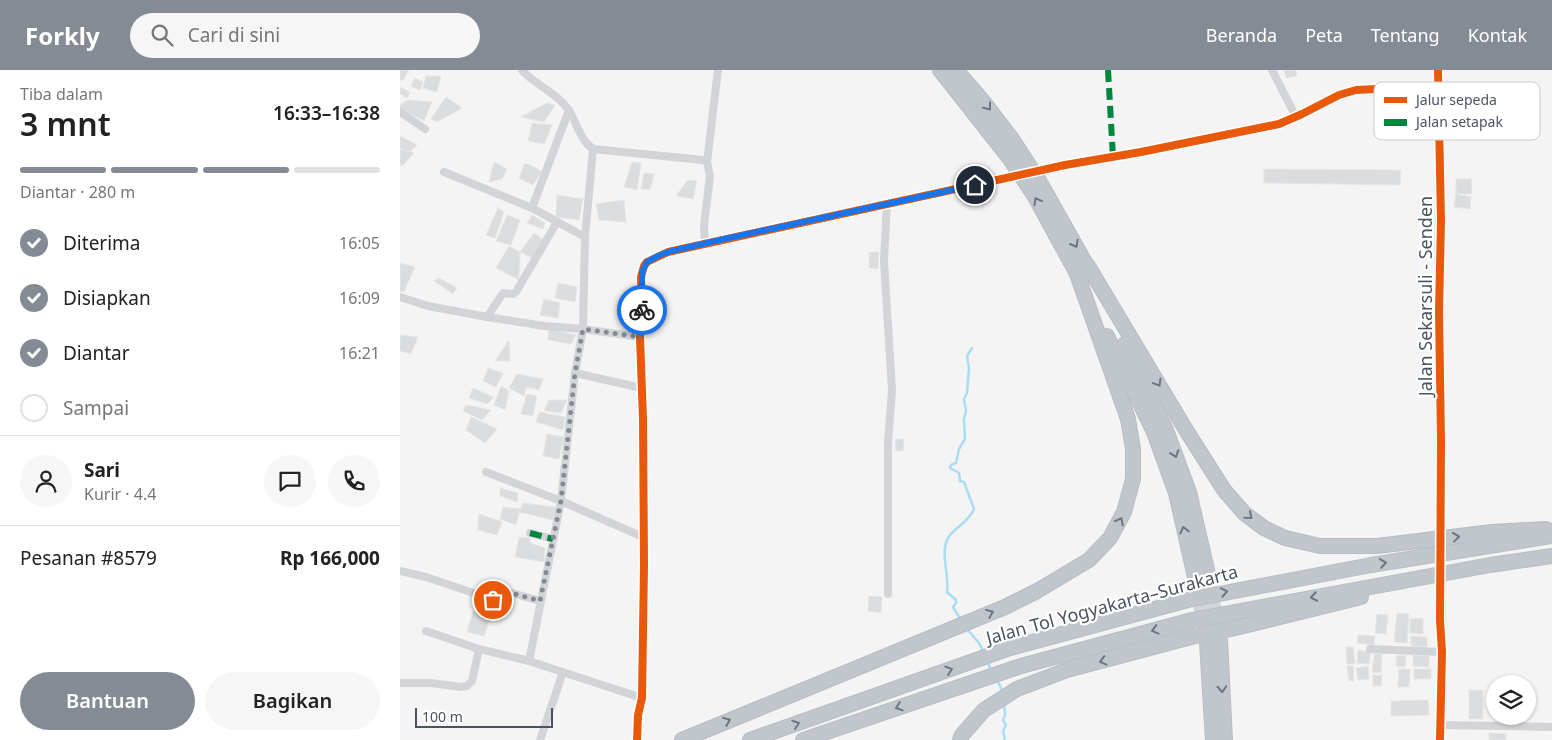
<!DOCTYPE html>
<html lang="id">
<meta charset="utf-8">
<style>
body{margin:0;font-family:"Noto Sans",sans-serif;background:#f6f6f6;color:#222;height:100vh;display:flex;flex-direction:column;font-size:19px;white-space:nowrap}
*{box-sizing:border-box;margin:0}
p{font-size:16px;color:#767676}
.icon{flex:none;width:28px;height:28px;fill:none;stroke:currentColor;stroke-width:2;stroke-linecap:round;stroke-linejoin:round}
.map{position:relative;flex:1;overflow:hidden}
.drawer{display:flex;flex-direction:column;background:#fff;width:400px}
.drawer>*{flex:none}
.controls{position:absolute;left:1086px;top:605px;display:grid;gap:10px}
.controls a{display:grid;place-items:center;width:50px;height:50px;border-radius:50%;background:#fff;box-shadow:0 1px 4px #0004;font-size:25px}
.scale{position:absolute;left:15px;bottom:12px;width:138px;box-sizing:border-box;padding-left:5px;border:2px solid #495362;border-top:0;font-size:14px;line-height:18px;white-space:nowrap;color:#495362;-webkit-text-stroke:4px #fff;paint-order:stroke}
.pin{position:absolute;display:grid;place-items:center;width:42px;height:42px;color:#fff;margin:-21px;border:2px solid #fff;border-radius:50%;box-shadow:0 1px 5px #0007}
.courier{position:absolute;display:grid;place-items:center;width:50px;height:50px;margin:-25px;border:4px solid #1a73e8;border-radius:50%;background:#fff;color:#222;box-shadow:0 1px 6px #0007}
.headline em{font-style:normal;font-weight:600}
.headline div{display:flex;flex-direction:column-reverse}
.headline{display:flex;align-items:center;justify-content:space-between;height:85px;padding:0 20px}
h1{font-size:32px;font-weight:600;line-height:38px}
.bar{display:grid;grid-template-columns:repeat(4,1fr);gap:8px 5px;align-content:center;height:60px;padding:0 20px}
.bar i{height:6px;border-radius:4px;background:#e0e0e0}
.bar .active{background:#858b95}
.bar p{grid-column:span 4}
.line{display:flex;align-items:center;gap:12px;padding:0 20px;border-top:1px solid #e0e0e0}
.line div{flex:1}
.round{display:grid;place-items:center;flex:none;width:52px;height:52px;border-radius:26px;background:#f6f6f6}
ol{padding:0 20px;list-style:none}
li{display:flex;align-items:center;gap:15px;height:55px}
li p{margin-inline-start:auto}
li .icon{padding:5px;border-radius:50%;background:#858b95;color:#fff;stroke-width:4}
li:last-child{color:#767676}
li i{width:28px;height:28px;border:2px solid #e0e0e0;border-radius:50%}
.cta{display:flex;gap:10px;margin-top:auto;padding:10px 20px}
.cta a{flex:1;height:58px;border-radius:30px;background:#858b95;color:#fff;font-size:20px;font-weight:600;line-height:58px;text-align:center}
.cta a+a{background:#f6f6f6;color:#222}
header{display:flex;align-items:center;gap:30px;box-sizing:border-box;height:70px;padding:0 25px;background:#858b95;color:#fff}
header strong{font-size:24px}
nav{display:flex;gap:28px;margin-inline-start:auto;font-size:18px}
.search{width:350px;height:45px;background:#f6f6f6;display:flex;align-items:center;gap:12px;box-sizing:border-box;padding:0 18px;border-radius:28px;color:#767676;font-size:19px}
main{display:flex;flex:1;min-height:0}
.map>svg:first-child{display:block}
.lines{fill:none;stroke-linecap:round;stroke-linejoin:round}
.stream{stroke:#aadcf3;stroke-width:2.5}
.building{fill:#dbdcde;stroke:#e5e6e7}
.tertiary-tunnel{stroke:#d2d4d7;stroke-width:10;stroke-dasharray:10 5;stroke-linecap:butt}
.motorway-tunnel{stroke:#d2d4d7;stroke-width:14;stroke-dasharray:14 7;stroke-linecap:butt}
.motorway-casing{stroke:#b8bcc4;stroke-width:16}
.minor{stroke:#d2d4d7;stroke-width:8}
.tertiary{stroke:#d2d4d7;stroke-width:10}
.motorway{stroke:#c1c5cc;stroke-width:14}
.quiet{stroke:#00873e;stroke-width:6;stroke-dasharray:12 6;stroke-linecap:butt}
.cycleway-casing{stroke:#fff;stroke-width:11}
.cycleway{stroke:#e8590c;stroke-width:8}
.oneway{stroke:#6d7582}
.done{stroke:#858b95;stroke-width:5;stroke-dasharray:0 9}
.route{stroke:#1a73e8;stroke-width:6}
.labels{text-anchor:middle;stroke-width:4.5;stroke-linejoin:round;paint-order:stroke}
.street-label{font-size:18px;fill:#495362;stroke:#fff}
.key{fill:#fff;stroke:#c8cbd0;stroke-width:1}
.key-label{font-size:14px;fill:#495362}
</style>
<header>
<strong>Forkly</strong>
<div class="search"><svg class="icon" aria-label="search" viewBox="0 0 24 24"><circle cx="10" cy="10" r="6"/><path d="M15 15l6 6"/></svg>Cari di sini</div>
<nav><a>Beranda</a><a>Peta</a><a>Tentang</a><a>Kontak</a></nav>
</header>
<main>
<section class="drawer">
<div class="headline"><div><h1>3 mnt</h1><p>Tiba dalam</p></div><em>16:33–16:38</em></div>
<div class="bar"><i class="active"></i><i class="active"></i><i class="active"></i><i></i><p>Diantar · 280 m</p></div>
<ol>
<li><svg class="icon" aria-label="check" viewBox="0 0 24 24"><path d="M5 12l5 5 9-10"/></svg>Diterima<p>16:05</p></li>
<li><svg class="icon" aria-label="check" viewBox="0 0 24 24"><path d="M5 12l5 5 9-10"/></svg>Disiapkan<p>16:09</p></li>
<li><svg class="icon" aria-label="check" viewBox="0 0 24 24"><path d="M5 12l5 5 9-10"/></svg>Diantar<p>16:21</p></li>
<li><i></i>Sampai</li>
</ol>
<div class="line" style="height:90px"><a class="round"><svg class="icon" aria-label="person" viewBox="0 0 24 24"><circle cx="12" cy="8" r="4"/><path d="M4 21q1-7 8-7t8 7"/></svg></a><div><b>Sari</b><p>Kurir · 4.4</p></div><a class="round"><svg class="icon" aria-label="chat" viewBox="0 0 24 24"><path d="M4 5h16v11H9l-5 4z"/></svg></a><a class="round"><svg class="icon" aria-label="phone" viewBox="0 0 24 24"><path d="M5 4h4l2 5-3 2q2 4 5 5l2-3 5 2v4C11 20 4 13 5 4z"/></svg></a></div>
<div class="line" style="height:65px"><div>Pesanan #8579</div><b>Rp 166,000</b></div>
<div class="cta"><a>Bantuan</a><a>Bagikan</a></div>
</section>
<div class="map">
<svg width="1152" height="670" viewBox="0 0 1152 670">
<rect width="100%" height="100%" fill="#f4f4f4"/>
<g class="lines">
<g class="stream">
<path d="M561,550L553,537L556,533V530L547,522C547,518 548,515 547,511C547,496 540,478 550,465C558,456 570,450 574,439L564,412L560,411L559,403L550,398L551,395L556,393L559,379L565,369L564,349L566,341L564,329L567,323L569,298L567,286L572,278"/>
<polyline points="567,559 579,573 584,583"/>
<polyline points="587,590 591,601"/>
<polyline points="597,610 603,622"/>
<polyline points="604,632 605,645 603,650 606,655 603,661 605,670"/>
</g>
</g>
<g class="building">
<polygon points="0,0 9,0 3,10 0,10"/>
<polygon points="884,0 896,0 897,6 886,8"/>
<polygon points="26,6 41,6 37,22 23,18"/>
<polygon points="15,8 23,12 20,20 11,16"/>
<polygon points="0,17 10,22 7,28 0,24"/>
<polygon points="46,27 62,38 37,52 31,49"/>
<polygon points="8,30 32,32 24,51 0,38 0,35"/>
<polygon points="147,33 155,35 144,52 121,47"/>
<polygon points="132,53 152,55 144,74 128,71"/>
<polygon points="0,66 17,75 10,82 0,78"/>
<polygon points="0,79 14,83 2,96 0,95"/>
<polygon points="94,92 107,99 102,109 89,112"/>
<polygon points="232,92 241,93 237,120 224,117"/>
<polygon points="125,93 142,101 133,115 119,108"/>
<polygon points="864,99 1001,100 1000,115 864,113"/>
<polygon points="244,103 254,104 250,120 241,119"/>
<polygon points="1056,109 1071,109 1072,124 1056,124"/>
<polygon points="297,110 293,129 276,126 287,111"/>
<polygon points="1056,124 1071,127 1070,139 1054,137"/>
<polygon points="157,125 183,129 179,150 156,147"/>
<polygon points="224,130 226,152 199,150 196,134"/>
<polygon points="98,138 104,142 95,168 86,165"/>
<polygon points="107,145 120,150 111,175 96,171"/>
<polygon points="132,145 145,153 143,159 127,153"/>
<polygon points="134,163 142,169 132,188 120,182"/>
<polygon points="109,176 120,182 119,210 96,198"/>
<polygon points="469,182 479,182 478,199 469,198"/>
<polygon points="0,193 15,197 4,222 0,221"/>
<polygon points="39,208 57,218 53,224 34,211"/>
<polygon points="158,213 177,217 175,232 155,228"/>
<polygon points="144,229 160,233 158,248 140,245"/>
<polygon points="149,259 176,265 171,274 148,270"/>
<polygon points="0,265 18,267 11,284 0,281"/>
<polygon points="109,270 110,291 95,291"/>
<polygon points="88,298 103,303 96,317 83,311"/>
<polygon points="117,304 143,309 139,320 126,317 124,326 109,318"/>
<polygon points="101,316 109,321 105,340 94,335"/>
<polygon points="73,318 94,327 87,334 69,328"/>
<polygon points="127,324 137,326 133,346 121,344"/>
<polygon points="149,330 167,330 161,343 144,341"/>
<polygon points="66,335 91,340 82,350 63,341"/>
<polygon points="139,342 165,347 163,360 136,352"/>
<polygon points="71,347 97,359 85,373 66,360"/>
<polygon points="147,364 164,367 159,389 143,386"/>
<polygon points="496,369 504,369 503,381 495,381"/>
<polygon points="100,418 118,423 117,432 100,426"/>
<polygon points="123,433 156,437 153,450 119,442"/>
<polygon points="103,437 120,439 116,455 100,449"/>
<polygon points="79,444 102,452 97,465 78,460"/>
<polygon points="119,467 130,468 130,473 145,478 144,492 115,487"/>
<polygon points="469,526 482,527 481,543 468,541"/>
<polygon points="73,541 90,549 84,566 67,562"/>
<polygon points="997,543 1009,544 1007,573 994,572"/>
<polygon points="977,544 988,545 986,564 975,563"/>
<polygon points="1023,548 1023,564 1010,563 1010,549"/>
<polygon points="958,565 975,566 974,575 957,573"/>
<polygon points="1011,566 1027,567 1027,577 1011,576"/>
<polygon points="946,577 953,577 955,594 947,594"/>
<polygon points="958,580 971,582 969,594 957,593"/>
<polygon points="974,584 982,584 981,603 972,602"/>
<polygon points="997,585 1006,586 1005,597 996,596"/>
<polygon points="1013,585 1029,586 1029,597 1013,596"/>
<polygon points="947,596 953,596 954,611 949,611"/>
<polygon points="968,596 969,609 958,610 956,598"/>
<polygon points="999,599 1010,599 1009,617 998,617"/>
<rect x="1014" y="599" width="17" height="10"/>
<polygon points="973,605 982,605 981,616 973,616"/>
<rect x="1069" y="620" width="14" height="29"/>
<polygon points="1028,630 1029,645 991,646 991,631"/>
<polygon points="1089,663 1106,664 1106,670 1089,670"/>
</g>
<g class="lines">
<polyline class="tertiary-tunnel" points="1041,452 1041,532"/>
<g class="motorway-tunnel">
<polyline points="808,504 820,570"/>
<polyline points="795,507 807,573"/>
</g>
<defs>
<g id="motorway">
<polyline points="540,0 610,89 634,125 681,211"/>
<polyline points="556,0 582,30 612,69 638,109 691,203"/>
<polyline points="688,196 786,360 824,420 844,443 864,458 885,468 920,476 977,476 1092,462 1146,459"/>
<polyline points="707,266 754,362 776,423 795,507"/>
<polyline points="725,274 766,360 789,422 808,504"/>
<polyline points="820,570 825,670"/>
<polyline points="807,573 813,670"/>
<polyline points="282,670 605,537 637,521 689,490 710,468 724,442 733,409 733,379 728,349 677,204"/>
<polyline points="350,670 610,578 788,530 971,495 1152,466"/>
<polyline points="403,670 621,596 792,550 1090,495 1152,486"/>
<polyline points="560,670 562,665 584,640 617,619 667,600 795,566 831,559 961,527"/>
</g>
</defs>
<use href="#motorway" class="motorway-casing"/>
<g class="minor">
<path d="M122,0C136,16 155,21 168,39C177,52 179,69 193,79L303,90L307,92L310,106L304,155L305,174"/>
<polyline points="872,0 896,47"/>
<polyline points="0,42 25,59"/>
<polyline points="307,92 318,0"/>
<polyline points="641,100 822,66 879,54 902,44 939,25 956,20 1037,16"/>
<polyline points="44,102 132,138 185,167"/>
<polyline points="487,133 484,191 492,320 488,373 488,524"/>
<polyline points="132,138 169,40"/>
<polyline points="0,227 28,236 87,247 144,256 183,259 240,267"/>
<polyline points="87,247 103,223 113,224 116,222 157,152"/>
<polyline points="175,303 242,318"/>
<polyline points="86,402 161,431 243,467"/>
<polyline points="130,463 153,469"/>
<polyline points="0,501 26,507 91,529 95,529 101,522 105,521 140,531"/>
<polyline points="26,561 79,579 129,591 242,628"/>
<polyline points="970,579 1042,582"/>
<polyline points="129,591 161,431 175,303 183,259 185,167 193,79"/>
<polyline points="0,613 31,613 61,617 67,616 72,611 79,579"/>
<polyline points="1041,655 1152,657"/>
<polyline points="237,667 238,645 242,628 244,495 243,349 240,267 242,241 241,207 244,196 247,192 268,182 609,108"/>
<polyline points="140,670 163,602"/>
</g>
<g class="tertiary">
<polyline points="1038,0 1040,97 1039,241 1041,452"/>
<polyline points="1040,670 1042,619 1041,532"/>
</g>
<use href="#motorway" class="motorway"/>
<g class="quiet">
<polyline points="708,0 713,87"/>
<polyline points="130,463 153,469"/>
</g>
<defs>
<g id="cycleway">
<polyline points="1038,0 1041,151 1039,241 1041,371 1040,550 1042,582 1040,670"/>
<polyline points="237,670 238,645 242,628 244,495 243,349 240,267 242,241 241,207 244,196 247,192 268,182 665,95 741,82 879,54 902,44 939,25 956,20 1037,16"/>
</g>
</defs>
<use href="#cycleway" class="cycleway-casing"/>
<use href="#cycleway" class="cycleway"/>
</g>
<defs><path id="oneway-chevron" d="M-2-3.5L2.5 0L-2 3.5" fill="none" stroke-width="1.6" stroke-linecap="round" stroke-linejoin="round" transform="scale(1.25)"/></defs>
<g class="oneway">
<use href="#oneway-chevron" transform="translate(588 37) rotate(53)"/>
<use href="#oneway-chevron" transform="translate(637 131) rotate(-119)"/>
<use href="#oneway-chevron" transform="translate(675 174) rotate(60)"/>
<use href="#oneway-chevron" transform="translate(758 313) rotate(59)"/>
<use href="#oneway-chevron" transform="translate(775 384) rotate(70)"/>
<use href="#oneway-chevron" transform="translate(849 446) rotate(40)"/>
<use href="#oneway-chevron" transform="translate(720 451) rotate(-62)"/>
<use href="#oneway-chevron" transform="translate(784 460) rotate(-103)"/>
<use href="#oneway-chevron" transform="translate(1056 467) rotate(-7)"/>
<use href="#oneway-chevron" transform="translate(983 493) rotate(-9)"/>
<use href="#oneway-chevron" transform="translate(824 522) rotate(-11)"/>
<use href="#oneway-chevron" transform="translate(914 527) rotate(170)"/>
<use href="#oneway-chevron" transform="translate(590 543) rotate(-22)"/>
<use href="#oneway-chevron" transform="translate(755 560) rotate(165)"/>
<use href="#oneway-chevron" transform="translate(703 591) rotate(165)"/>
<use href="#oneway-chevron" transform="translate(549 600) rotate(-19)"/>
<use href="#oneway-chevron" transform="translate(822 619) rotate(87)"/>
<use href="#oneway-chevron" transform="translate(499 637) rotate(161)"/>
<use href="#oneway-chevron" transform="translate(327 651) rotate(-22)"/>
<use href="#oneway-chevron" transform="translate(396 654) rotate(-19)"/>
</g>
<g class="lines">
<polyline class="done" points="93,530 101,522 105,521 140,531 161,431 175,303 183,259 240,267 242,240"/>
<polyline class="route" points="242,240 242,202 247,192 258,186 268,182 324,169 575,115"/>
</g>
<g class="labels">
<g class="street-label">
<text transform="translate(1026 226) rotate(-90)" y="6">Jalan Sekarsuli - Senden</text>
<text transform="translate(712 535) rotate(-15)" y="6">Jalan Tol Yogyakarta–Surakarta</text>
</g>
</g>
<rect x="974" y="12" width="166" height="58" rx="8" class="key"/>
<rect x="984" y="27" width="23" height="6" fill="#e8590c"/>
<rect x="984" y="49" width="23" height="7" fill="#00873e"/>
<g class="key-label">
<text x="1016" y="35">Jalur sepeda</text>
<text x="1016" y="57">Jalan setapak</text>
</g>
</svg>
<div class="controls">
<a><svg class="icon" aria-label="layers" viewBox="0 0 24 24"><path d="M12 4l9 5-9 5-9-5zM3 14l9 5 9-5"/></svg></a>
</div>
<div class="scale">100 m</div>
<div class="pin" style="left:93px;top:530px;background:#ea580c"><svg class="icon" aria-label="bag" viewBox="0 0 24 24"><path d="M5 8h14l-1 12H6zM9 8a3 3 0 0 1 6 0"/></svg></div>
<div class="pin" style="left:575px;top:115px;background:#1f2937"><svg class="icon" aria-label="home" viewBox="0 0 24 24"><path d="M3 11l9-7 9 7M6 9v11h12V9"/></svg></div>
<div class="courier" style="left:242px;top:240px"><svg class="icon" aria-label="bike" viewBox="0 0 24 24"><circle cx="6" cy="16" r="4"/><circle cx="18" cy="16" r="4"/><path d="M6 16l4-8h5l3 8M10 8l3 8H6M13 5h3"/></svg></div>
</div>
</main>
